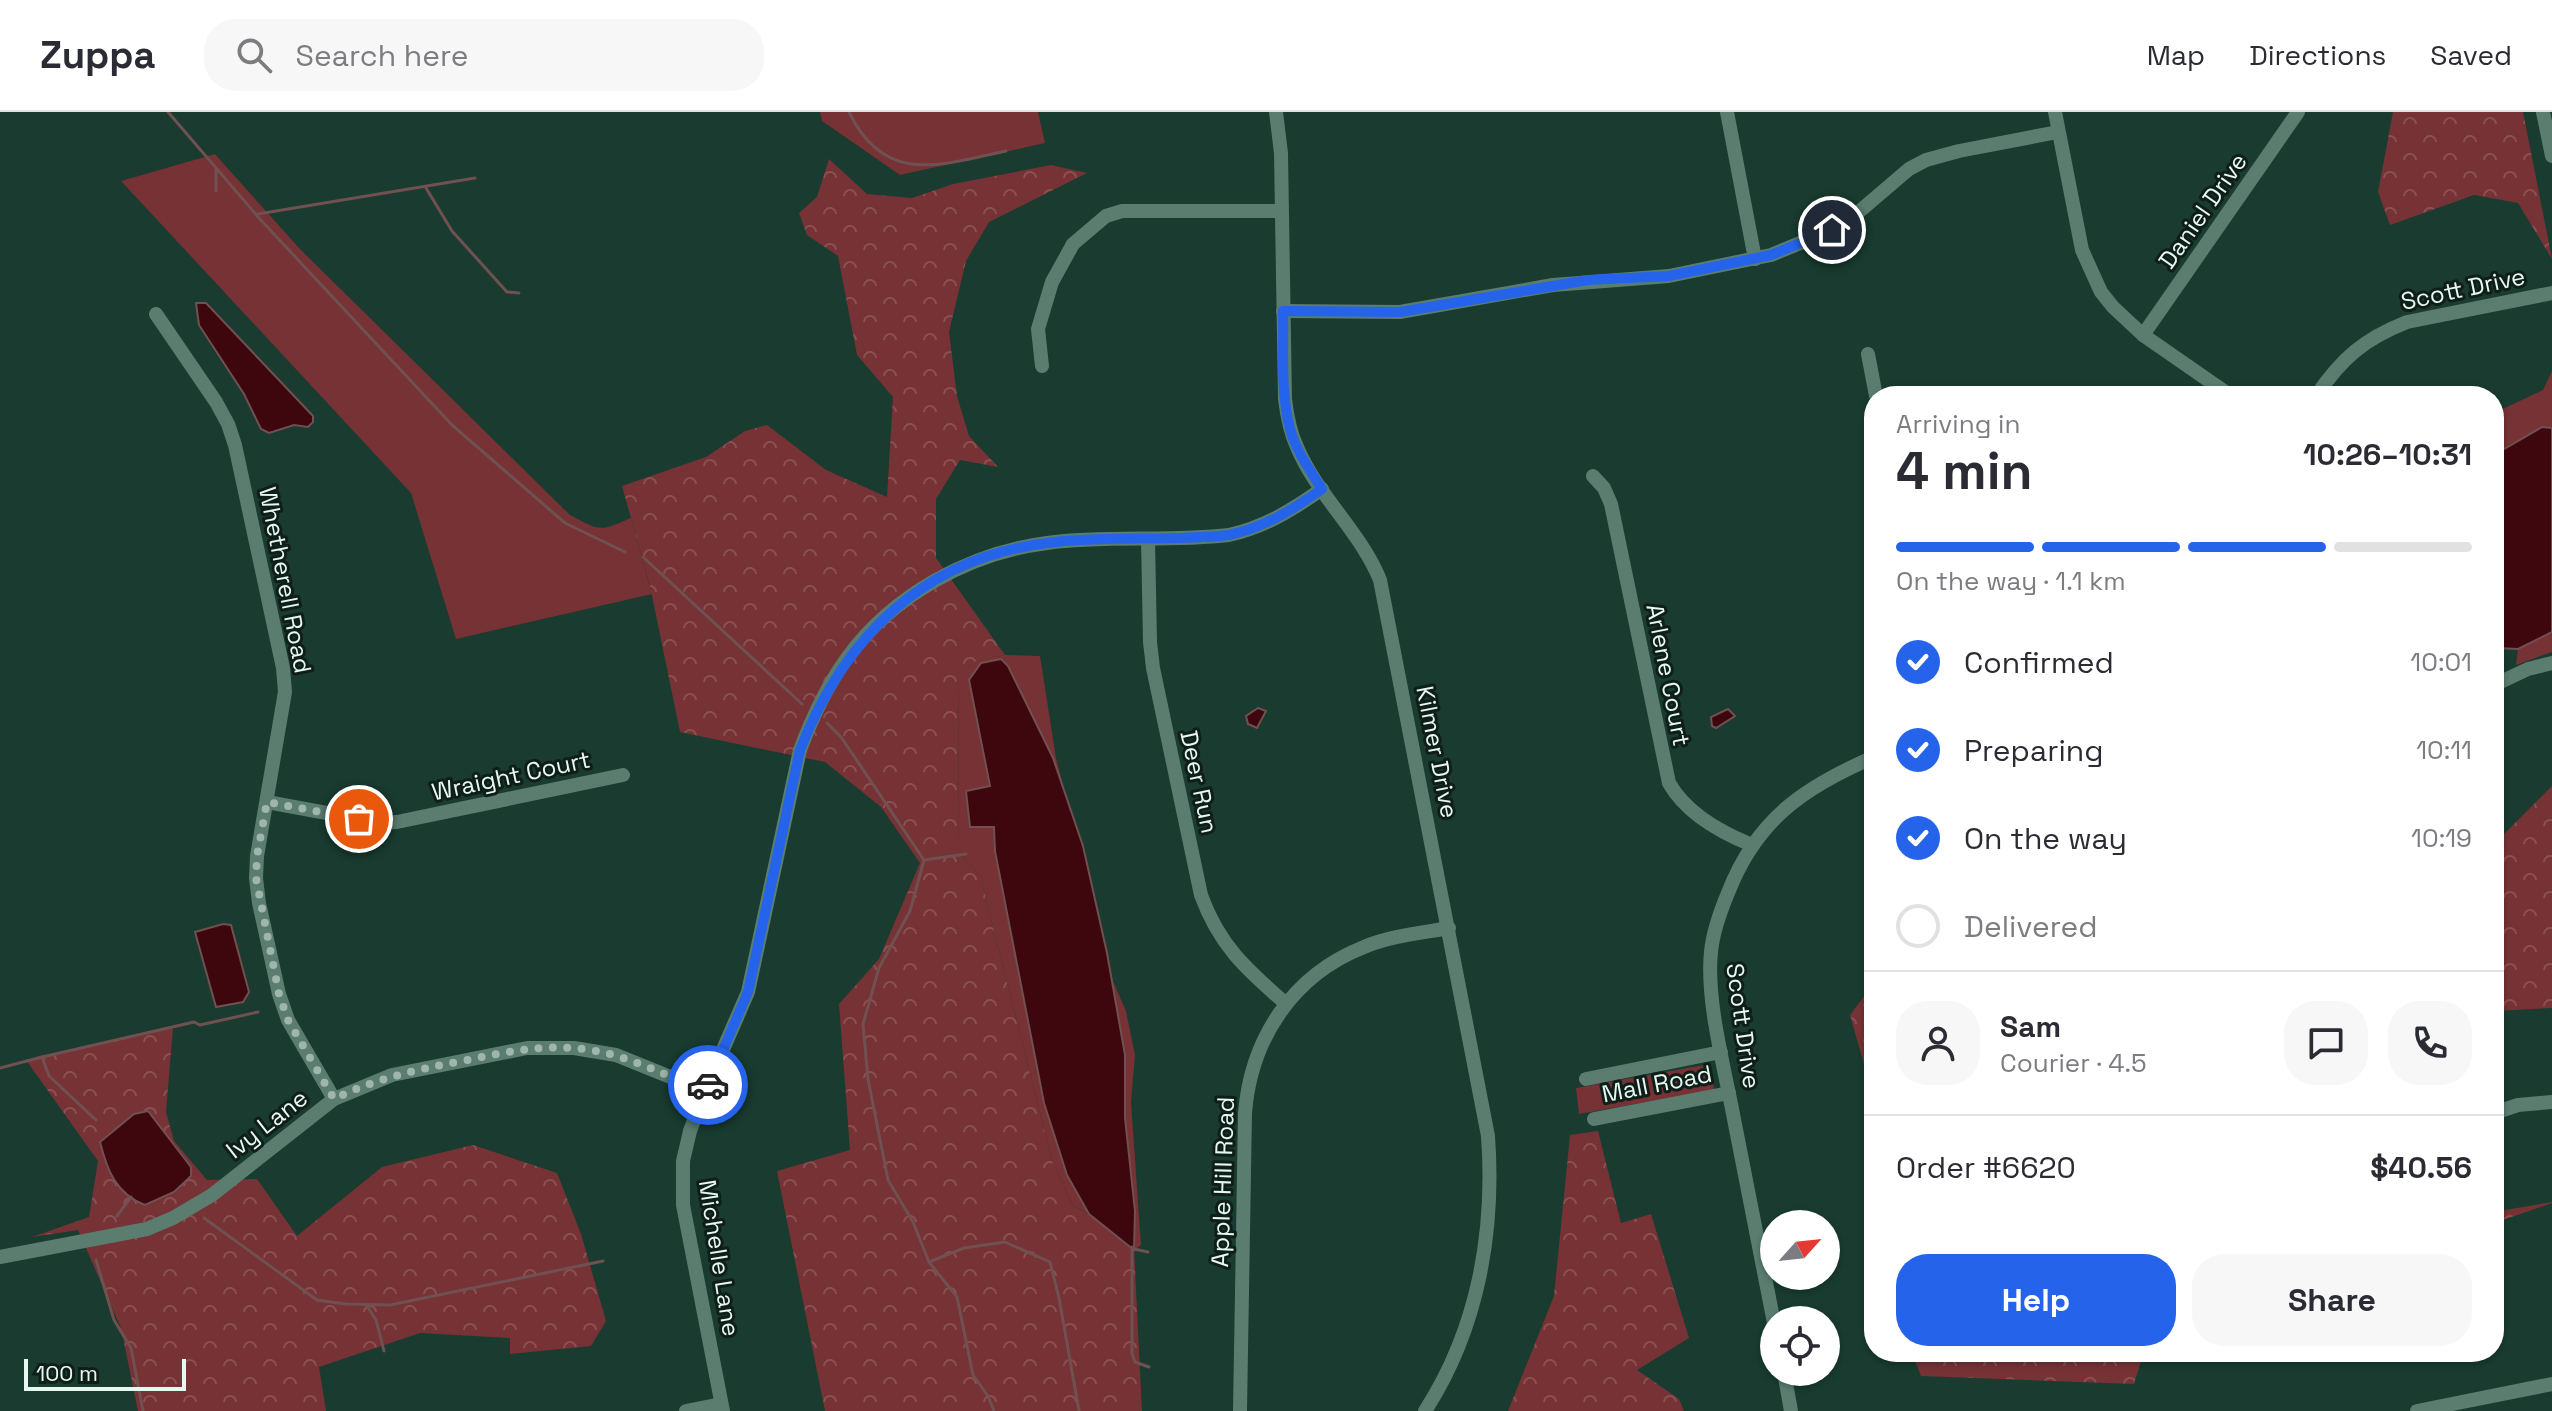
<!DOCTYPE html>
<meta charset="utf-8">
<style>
body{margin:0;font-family:"Space Grotesk",sans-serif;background:#f7f7f7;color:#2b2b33;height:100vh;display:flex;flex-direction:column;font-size:30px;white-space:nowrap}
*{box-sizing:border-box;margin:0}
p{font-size:26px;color:#7c7c81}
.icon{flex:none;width:44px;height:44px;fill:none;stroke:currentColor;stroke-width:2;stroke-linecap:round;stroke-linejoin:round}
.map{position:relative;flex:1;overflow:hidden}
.panel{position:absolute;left:1864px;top:274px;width:640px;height:976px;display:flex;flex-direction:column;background:#fff;border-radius:32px;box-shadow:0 2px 6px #0004}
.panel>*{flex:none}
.needle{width:52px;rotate:63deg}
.buttons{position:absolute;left:1760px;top:1098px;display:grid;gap:16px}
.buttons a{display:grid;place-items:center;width:80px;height:80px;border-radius:50%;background:#fff;box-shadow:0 2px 6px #0004;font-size:40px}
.scale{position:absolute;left:24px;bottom:20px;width:162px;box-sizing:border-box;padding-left:8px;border:4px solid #e6f9f1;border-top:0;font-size:22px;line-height:28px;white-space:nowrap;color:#e6f9f1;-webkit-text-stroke:6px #101e1a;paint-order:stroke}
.pin{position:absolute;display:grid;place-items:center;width:68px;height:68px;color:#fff;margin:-34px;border:4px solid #fff;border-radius:50%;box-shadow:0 2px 8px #0007}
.courier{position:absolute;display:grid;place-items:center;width:80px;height:80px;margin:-40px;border:6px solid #2563eb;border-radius:50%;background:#fff;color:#222;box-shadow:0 2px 10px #0007}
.summary em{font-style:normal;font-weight:700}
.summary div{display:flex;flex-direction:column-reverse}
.summary{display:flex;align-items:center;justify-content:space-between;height:136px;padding:0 32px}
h1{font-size:52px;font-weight:700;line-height:60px}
.bar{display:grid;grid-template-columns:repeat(4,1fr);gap:12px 8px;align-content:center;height:96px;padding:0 32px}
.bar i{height:10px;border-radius:6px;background:#e1e1e2}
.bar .on{background:#2563eb}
.bar p{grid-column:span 4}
.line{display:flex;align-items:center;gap:20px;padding:0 32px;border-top:2px solid #e1e1e2}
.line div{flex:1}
.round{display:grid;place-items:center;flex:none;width:84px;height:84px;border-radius:32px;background:#f7f7f7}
ol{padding:0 32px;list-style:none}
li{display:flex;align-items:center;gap:24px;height:88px}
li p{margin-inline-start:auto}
li .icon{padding:8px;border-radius:50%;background:#2563eb;color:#fff;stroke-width:4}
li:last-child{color:#7c7c81}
li i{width:44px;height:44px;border:4px solid #e1e1e2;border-radius:50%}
.cta{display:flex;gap:16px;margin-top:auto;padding:16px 32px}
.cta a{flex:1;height:92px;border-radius:32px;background:#2563eb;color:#fff;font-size:32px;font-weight:700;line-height:92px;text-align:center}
.cta a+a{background:#f7f7f7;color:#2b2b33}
header{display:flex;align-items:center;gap:48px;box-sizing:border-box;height:112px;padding:0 40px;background:#fff;border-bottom:2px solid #e1e1e2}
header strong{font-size:38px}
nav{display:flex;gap:44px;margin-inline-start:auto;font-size:28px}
.search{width:560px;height:72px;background:#f7f7f7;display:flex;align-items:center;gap:20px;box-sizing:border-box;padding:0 28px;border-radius:32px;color:#7c7c81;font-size:30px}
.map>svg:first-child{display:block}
.green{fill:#763234}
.forest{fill:url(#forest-crowns)}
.water{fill:#3e070d;stroke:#705051;stroke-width:2}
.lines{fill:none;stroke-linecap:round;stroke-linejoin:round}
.stream{stroke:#705051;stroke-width:3}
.minor{stroke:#5a7d70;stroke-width:14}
.done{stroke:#9eb6ad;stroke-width:8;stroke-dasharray:0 14.4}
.route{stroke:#2563eb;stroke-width:10}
.labels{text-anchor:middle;stroke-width:6;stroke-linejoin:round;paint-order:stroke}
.street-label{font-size:24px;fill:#e6f9f1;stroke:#101e1a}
</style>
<header>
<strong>Zuppa</strong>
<div class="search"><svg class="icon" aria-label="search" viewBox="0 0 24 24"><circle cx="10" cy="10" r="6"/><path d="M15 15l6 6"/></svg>Search here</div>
<nav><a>Map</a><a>Directions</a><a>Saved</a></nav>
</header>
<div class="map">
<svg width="2552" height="1299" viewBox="0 0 2552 1299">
<defs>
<pattern id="forest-crowns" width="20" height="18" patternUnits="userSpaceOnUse" patternTransform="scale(2)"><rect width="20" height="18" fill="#763234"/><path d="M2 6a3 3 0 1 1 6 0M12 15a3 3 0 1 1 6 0" fill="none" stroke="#8a5052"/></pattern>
</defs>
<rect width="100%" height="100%" fill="#193b30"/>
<g class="green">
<polygon points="820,0 1038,0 1045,31 900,63 822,9"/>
<path d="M215,42L299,136L570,403C600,419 599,420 631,406L652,482L456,527L411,381L121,69Z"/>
<polygon points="2552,259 2552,316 2542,315 2494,343 2494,301 2543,278"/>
<polygon points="2552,520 2552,540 2516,553 2518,537"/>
<polygon points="1005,543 1040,544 1056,646 1079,736 1101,842 1126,899 1135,943 1131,990 1141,1133 1134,1138 1090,1102 1073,1094 1052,1049 980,763 958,740 959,552"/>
<polygon points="1710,952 1714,978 1579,1002 1576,976"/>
</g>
<g class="forest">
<polygon points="2393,0 2523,0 2552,147 2518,91 2474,83 2390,113 2378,80"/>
<polygon points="829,47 867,82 912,86 953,72 1051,53 1087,61 989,110 966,149 949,220 957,284 969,324 998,355 960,348 936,387 936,446 1005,543 959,553 958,740 980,763 1052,1049 1073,1094 1089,1102 1134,1137 1142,1299 825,1299 777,1059 850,1038 839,892 879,847 920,751 881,695 825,650 680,620 650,474 622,374 706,345 745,319 767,313 826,358 887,385 893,285 857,243 838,144 807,123 799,101 817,85"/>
<polygon points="2552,674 2552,896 2494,899 2494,732"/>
<polygon points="1874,871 1874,987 1850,903"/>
<polygon points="173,915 166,1000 174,1029 207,1068 257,1067 297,1124 382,1055 473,1033 557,1061 581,1122 606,1209 591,1234 510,1242 510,1226 420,1221 319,1255 326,1299 138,1299 121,1216 78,1118 32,1125 89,1105 98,1049 26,948"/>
<polygon points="1598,1019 1621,1111 1651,1102 1689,1226 1637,1258 1679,1287 1684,1299 1508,1299 1554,1184 1570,1023"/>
<polygon points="2552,1090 2552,1091 2494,1111 2494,1100"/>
<polygon points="1912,1240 2144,1240 2134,1272 1921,1264"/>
</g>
<g class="water">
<polygon points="196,191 206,191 313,304 313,310 308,315 294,313 269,321 261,317 244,282 199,213"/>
<polygon points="2542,315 2552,316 2552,520 2518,537 2497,536 2494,531 2494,343"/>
<polygon points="1001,547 1008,554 1053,646 1083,734 1107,841 1125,943 1125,1006 1135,1099 1134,1138 1089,1102 1067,1063 1044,991 995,739 994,715 970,715 966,679 990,674 969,568 981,551"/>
<polygon points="1258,596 1266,599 1257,616 1248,612 1246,604"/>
<polygon points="1728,597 1735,604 1716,616 1712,614 1711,605"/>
<polygon points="223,812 231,813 249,880 243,890 216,895 195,820"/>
<path d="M148,999L191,1055V1064L174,1080L145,1093C116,1082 107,1058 100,1030L134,1002Z"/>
</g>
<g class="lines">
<g class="stream">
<polyline points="168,0 259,106 452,313 565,411 625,440"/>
<path d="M849,0C885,74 940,53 1006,39"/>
<polyline points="426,76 452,119 507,180 519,181"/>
<polyline points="216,79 216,56"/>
<polyline points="258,102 475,66"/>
<polyline points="643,445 802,592"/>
<polyline points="827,611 841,625 924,748 910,799 879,856 863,912 868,967 888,1068 913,1110 929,1150 957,1185 973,1263 988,1284 994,1299"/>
<polyline points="924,748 966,742"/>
<polyline points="42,945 194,910 200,913 258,900"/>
<polyline points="0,956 42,945 49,964 96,1008"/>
<polyline points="117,1104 131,1085"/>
<polyline points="204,1106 317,1188 346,1192 390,1193 603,1149"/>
<polyline points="1132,1135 1132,1242 1135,1250 1149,1255"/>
<polyline points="1134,1137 1148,1140"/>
<polyline points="96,1148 114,1208 131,1236 143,1299"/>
<polyline points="929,1150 964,1136 1005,1130 1050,1150 1059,1186 1079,1299"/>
<polyline points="367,1194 376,1208 384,1239"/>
</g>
<g class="minor">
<path d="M1276,0L1281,41L1285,287C1287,304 1290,320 1297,335C1317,383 1360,419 1380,468L1488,1024C1495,1120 1478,1217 1425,1299"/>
<polyline points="1727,0 1755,147"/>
<polyline points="2055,0 2082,138 2101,180 2113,195 2143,223 2231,284"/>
<polyline points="2543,0 2552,44"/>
<polyline points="1283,199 1400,200 1553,173 1669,164 1771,143 1832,118 1854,104 1909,57 1926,48 1959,39 2058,20"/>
<polyline points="156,202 216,290 228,312 235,333 283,556 285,580 257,744 256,766 259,791 279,882 288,908 334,987"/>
<polyline points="2143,223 2298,0"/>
<polyline points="1868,242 1876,284"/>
<polyline points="1042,254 1038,217 1052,170 1073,132 1106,104 1122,99 1281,99"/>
<path d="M2316,284C2342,246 2364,227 2407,210L2552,181"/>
<path d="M1593,364L1604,376L1611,392L1669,671C1686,701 1722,721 1752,733"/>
<path d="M1148,427L1150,530L1153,556L1201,783C1219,833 1246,857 1285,891"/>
<polyline points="2494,573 2528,557 2552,551"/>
<polyline points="267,690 381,711 397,710 623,663"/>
<polyline points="1586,967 1721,940"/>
<polyline points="2494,1001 2518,993 2552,990"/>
<polyline points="1594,1007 1729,981"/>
<polyline points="0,1145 147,1117 173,1106 212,1083 334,987 392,963 527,936 574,936 616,943 705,979"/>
<path d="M1774,1211C1760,1141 1747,1072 1733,1002C1724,954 1706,888 1711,840C1713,819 1720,800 1728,781C1756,708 1804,675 1874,645"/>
<polyline points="1784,1260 1791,1299"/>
<polyline points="686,1299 721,1292"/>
<path d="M723,1299L683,1093V1049L690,1019L705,979L748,880L800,638C812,606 827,574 847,546C893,483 969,441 1047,431C1107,423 1168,430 1229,423C1265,415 1292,398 1322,377"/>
<path d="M1240,1299L1245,1001C1251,926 1293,863 1364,835C1390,824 1421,821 1449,816"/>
<polyline points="2417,1299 2552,1272"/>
</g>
</g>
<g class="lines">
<path class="done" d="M359,707L267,690L257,744L256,766L279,882L288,908L334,987C377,966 416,958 462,949C507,940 550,930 596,939C634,946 669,965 705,979L708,973"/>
<path class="route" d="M708,973L748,880L800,638C844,526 923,446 1047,431C1107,423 1168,430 1229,423C1265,415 1292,398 1322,377C1310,358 1296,339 1290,317C1280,279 1284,237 1283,199L1400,200L1588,168L1669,164L1771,143L1832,118"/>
</g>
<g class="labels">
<g class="street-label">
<text transform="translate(2203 99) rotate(-55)" y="8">Daniel Drive</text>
<text transform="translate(2463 177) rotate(-12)" y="8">Scott Drive</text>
<text transform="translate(285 468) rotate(79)" y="8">Whetherell Road</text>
<text transform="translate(1668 563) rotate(79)" y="8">Arlene Court</text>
<text transform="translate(1437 640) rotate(79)" y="8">Kilmer Drive</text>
<text transform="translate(511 664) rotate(-12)" y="8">Wraight Court</text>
<text transform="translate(1199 670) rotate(78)" y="8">Deer Run</text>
<text transform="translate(1743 914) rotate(82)" y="8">Scott Drive</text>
<text transform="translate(1657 972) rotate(-11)" y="8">Mall Road</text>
<text transform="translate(267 1012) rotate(-38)" y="8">Ivy Lane</text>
<text transform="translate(1223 1070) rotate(-88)" y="8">Apple Hill Road</text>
<text transform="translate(719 1146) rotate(81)" y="8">Michelle Lane</text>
</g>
</g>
</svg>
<div class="buttons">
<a><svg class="needle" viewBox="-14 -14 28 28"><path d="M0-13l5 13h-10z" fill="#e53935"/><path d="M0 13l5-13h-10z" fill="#7c7c81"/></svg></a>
<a><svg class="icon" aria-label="locate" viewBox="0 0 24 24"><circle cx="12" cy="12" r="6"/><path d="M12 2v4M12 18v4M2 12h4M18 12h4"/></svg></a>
</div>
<div class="scale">100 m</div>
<div class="pin" style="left:359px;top:707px;background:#ea580c"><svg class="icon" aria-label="bag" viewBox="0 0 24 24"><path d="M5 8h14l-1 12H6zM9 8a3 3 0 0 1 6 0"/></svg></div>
<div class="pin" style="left:1832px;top:118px;background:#1f2937"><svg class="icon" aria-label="home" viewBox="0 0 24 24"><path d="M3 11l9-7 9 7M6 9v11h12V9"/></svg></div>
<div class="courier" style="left:708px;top:973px"><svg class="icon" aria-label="car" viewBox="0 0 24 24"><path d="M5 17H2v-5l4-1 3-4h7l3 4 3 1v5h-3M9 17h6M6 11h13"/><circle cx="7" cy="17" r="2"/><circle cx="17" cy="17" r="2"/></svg></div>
<section class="panel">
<div class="summary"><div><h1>4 min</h1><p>Arriving in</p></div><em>10:26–10:31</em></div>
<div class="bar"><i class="on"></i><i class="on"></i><i class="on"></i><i></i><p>On the way · 1.1 km</p></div>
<ol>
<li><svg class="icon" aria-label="check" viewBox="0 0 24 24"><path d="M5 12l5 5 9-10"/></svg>Confirmed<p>10:01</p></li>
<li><svg class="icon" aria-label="check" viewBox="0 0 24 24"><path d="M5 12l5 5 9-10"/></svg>Preparing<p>10:11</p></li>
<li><svg class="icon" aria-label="check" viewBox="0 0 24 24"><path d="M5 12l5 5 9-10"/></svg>On the way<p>10:19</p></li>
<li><i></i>Delivered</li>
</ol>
<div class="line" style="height:144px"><a class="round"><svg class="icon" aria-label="person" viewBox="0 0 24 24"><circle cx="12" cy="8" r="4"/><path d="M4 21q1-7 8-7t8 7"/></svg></a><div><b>Sam</b><p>Courier · 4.5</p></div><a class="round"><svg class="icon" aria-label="chat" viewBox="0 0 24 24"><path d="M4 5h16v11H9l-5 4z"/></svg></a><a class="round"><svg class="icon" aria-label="phone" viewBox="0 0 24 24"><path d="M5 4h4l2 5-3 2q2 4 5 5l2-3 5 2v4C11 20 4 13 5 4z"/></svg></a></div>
<div class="line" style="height:104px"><div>Order #6620</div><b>$40.56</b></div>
<div class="cta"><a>Help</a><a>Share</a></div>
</section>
</div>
